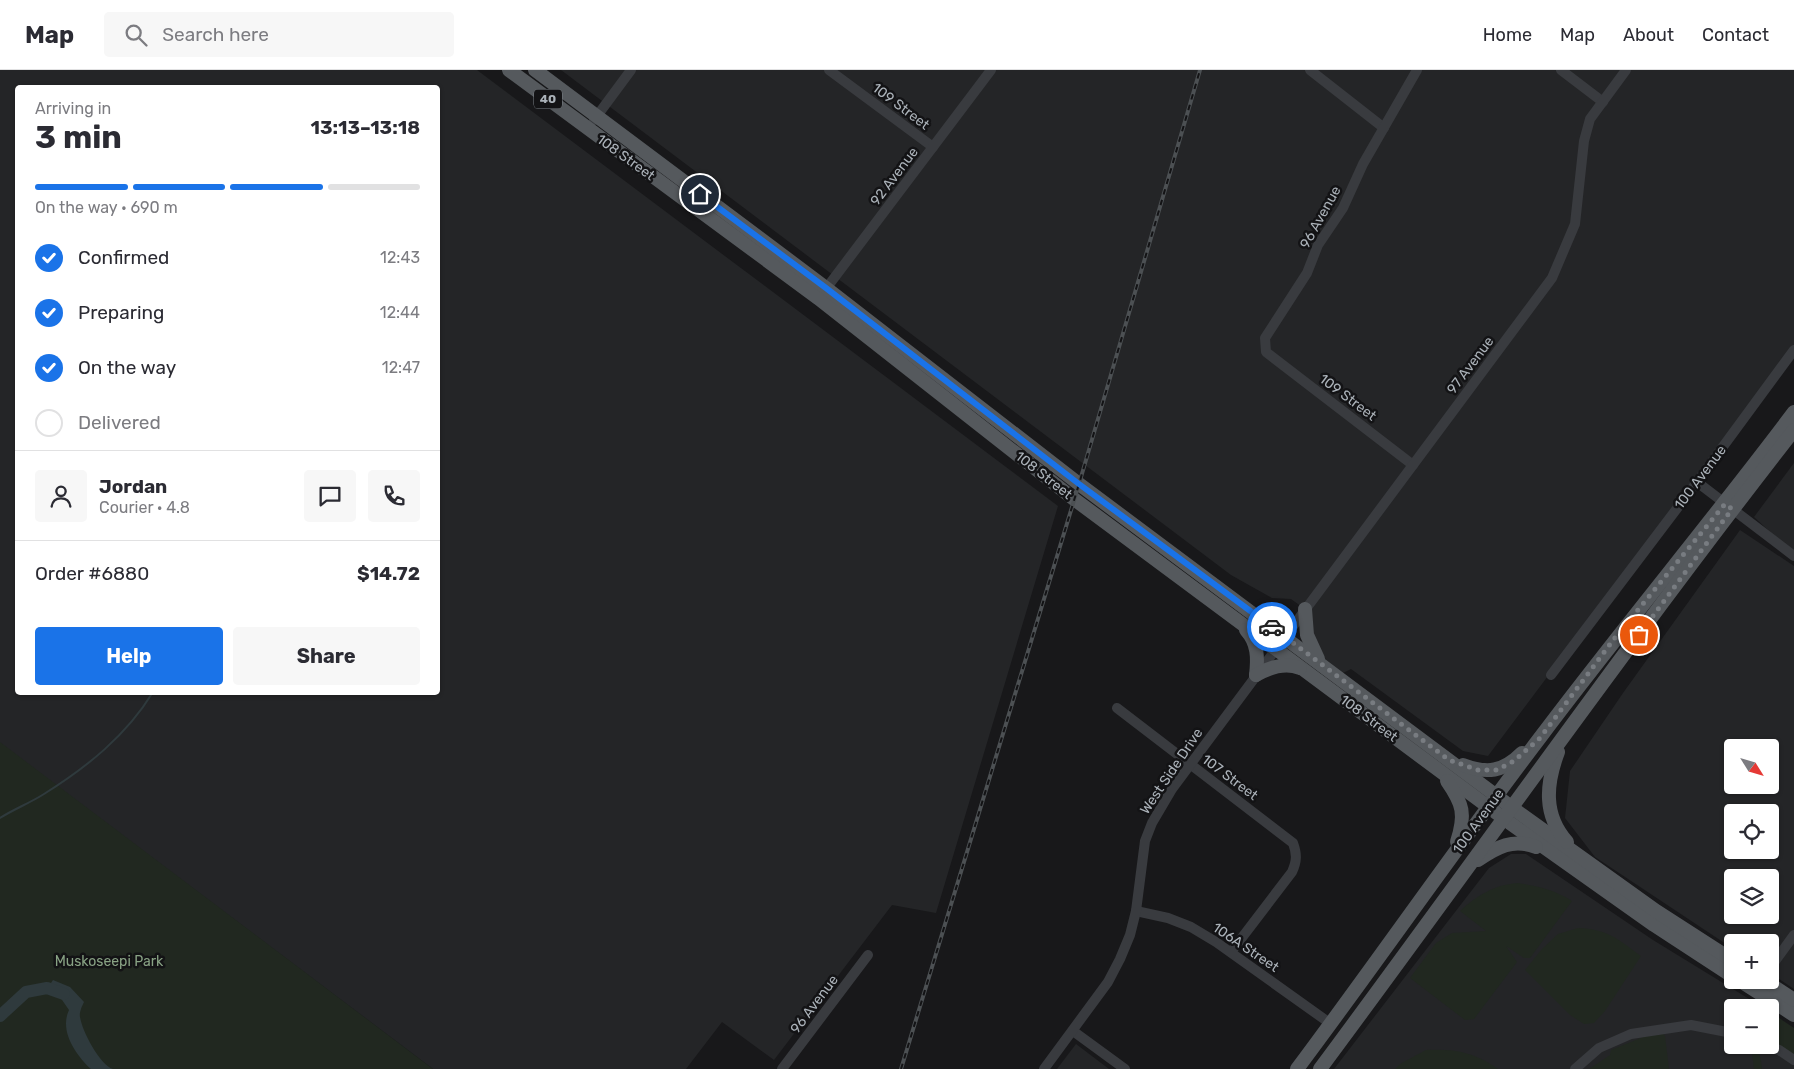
<!DOCTYPE html>
<meta charset="utf-8">
<style>
body{margin:0;font-family:Rubik,sans-serif;background:#f7f7f7;color:#2b2b33;height:100vh;display:flex;flex-direction:column;font-size:19px;white-space:nowrap}
*{box-sizing:border-box;margin:0}
p{font-size:16px;color:#7c7c81}
.icon{flex:none;width:28px;height:28px;fill:none;stroke:currentColor;stroke-width:2;stroke-linecap:round;stroke-linejoin:round}
.map{position:relative;flex:1;overflow:hidden}
.panel{position:absolute;left:15px;top:15px;width:425px;height:610px;display:flex;flex-direction:column;background:#fff;border-radius:5px;box-shadow:0 1px 4px #0004}
.panel>*{flex:none}
.needle{width:32px;rotate:127deg}
.fabs{position:absolute;left:1724px;top:669px;display:grid;gap:10px}
.fabs a{display:grid;place-items:center;width:55px;height:55px;border-radius:5px;background:#fff;box-shadow:0 1px 4px #0004;font-size:25px}
.pin{position:absolute;display:grid;place-items:center;width:42px;height:42px;color:#fff;margin:-21px;border:2px solid #fff;border-radius:50%;box-shadow:0 1px 5px #0007}
.courier{position:absolute;display:grid;place-items:center;width:50px;height:50px;margin:-25px;border:4px solid #1a73e8;border-radius:50%;background:#fff;color:#222;box-shadow:0 1px 6px #0007}
.summary em{font-style:normal;font-weight:700}
.summary div{display:flex;flex-direction:column-reverse}
.summary{display:flex;align-items:center;justify-content:space-between;height:85px;padding:0 20px}
h1{font-size:32px;font-weight:700;line-height:38px}
.bar{display:grid;grid-template-columns:repeat(4,1fr);gap:8px 5px;align-content:center;height:60px;padding:0 20px}
.bar i{height:6px;border-radius:4px;background:#e1e1e2}
.bar .current{background:#1a73e8}
.bar p{grid-column:span 4}
.line{display:flex;align-items:center;gap:12px;padding:0 20px;border-top:1px solid #e1e1e2}
.line div{flex:1}
.round{display:grid;place-items:center;flex:none;width:52px;height:52px;border-radius:5px;background:#f7f7f7}
ol{padding:0 20px;list-style:none}
li{display:flex;align-items:center;gap:15px;height:55px}
li p{margin-inline-start:auto}
li .icon{padding:5px;border-radius:50%;background:#1a73e8;color:#fff;stroke-width:4}
li:last-child{color:#7c7c81}
li i{width:28px;height:28px;border:2px solid #e1e1e2;border-radius:50%}
.action{display:flex;gap:10px;margin-top:auto;padding:10px 20px}
.action a{flex:1;height:58px;border-radius:5px;background:#1a73e8;color:#fff;font-size:20px;font-weight:700;line-height:58px;text-align:center}
.action a+a{background:#f7f7f7;color:#2b2b33}
header{display:flex;align-items:center;gap:30px;box-sizing:border-box;height:70px;padding:0 25px;background:#fff;border-bottom:1px solid #e1e1e2}
header strong{font-size:24px}
nav{display:flex;gap:28px;margin-inline-start:auto;font-size:18px}
.search{width:350px;height:45px;background:#f7f7f7;display:flex;align-items:center;gap:12px;box-sizing:border-box;padding:0 18px;border-radius:5px;color:#7c7c81;font-size:19px}
.map>svg:first-child{display:block}
.built{fill:#242527;fill-rule:evenodd}
.green{fill:#212820}
.water{fill:#2f3a3d}
.lines{fill:none;stroke-linecap:round;stroke-linejoin:round}
.stream{stroke:#2f3a3d;stroke-width:2}
.river{stroke:#2f3a3d;stroke-width:12}
.minor{stroke:#393b3f;stroke-width:10}
.major{stroke:#55595d;stroke-width:14}
.rail-casing{stroke:#4c5053;stroke-width:4}
.rail{stroke:#131315;stroke-width:2;stroke-dasharray:5.5;stroke-linecap:butt}
.done{stroke:#787c81;stroke-width:5;stroke-dasharray:0 9}
.route{stroke:#1a73e8;stroke-width:6}
.labels{text-anchor:middle;stroke-width:5;stroke-linejoin:round;paint-order:stroke}
.shield{fill:#131315;stroke:#7d8288;stroke-width:1}
.shield-label{font-size:12px;font-weight:bold;fill:#abb2b9}
.street-label{font-size:14px;fill:#abb2b9;stroke:#131315}
.park-label{font-size:14px;fill:#88a284;stroke:#131315}
</style>
<header>
<strong>Map</strong>
<div class="search"><svg class="icon" aria-label="search" viewBox="0 0 24 24"><circle cx="10" cy="10" r="6"/><path d="M15 15l6 6"/></svg>Search here</div>
<nav><a>Home</a><a>Map</a><a>About</a><a>Contact</a></nav>
</header>
<div class="map">
<svg width="1794" height="999" viewBox="0 0 1794 999">
<rect width="100%" height="100%" fill="#18181a"/>
<g class="built">
<path d="M0,0H477L1058,436L936,843L892,835L774,990L722,952L686,999H433L0,673ZM18,18H438V622H18Z"/>
<polygon points="561,0 1794,0 1794,277 1488,686 1463,681 1351,599 1337,606 1321,594 1305,539 1291,529 1272,528 1231,505"/>
<polygon points="1794,393 1794,484 1754,447"/>
<path d="M1740,460L1794,496V919L1770,903V872H1732V878L1595,787L1565,748L1570,701L1623,623ZM1732,678H1770V715H1732ZM1732,742H1770V780H1732ZM1732,808H1770V845H1732Z"/>
<polygon points="1511,784 1526,784 1653,870 1759,935 1762,937 1732,938 1732,975 1770,975 1794,960 1794,999 1334,999 1489,798"/>
<polygon points="1076,974 1109,999 1057,999"/>
</g>
<g class="green">
<polygon points="0,672 433,999 0,999"/>
<path d="M1518,813C1538,816 1555,820 1572,831L1530,888H1524L1506,876L1517,892L1474,949L1465,950L1410,908L1436,873L1452,863L1486,861L1460,841C1477,826 1493,815 1518,813Z"/>
<path d="M1578,858C1607,859 1618,869 1641,886L1605,941L1594,953L1584,954L1570,945L1525,900L1542,879L1558,864Z"/>
<polygon points="1770,942 1794,958 1794,985 1770,971"/>
<polygon points="1663,963 1665,966 1669,999 1589,999 1610,985 1611,980 1646,966"/>
<path d="M1751,975C1760,979 1761,990 1762,999H1754Z"/>
<path d="M1426,980C1456,979 1473,982 1498,999H1395L1400,994Z"/>
</g>
<path class="water" d="M53,910L70,917L84,932C82,936 79,943 80,947C82,961 100,995 113,999H91C76,985 59,961 69,940L60,927L45,922Z"/>
<g class="lines">
<path class="stream" d="M0,748C14,739 30,733 44,724C87,697 126,666 153,622"/>
<polyline class="river" points="0,946 26,922 47,918 64,924"/>
<g class="minor">
<polyline points="829,0 933,77"/>
<polyline points="1310,0 1384,58"/>
<polyline points="1561,0 1603,32"/>
<polyline points="594,50 631,0"/>
<polyline points="822,224 991,0"/>
<polyline points="1413,395 1266,282 1265,268 1307,203 1318,175 1343,138 1363,94 1417,0"/>
<polyline points="1697,412 1794,486"/>
<polyline points="1551,605 1697,412 1794,280"/>
<path d="M1117,638L1293,773C1297,784 1297,791 1292,802L1231,882"/>
<polyline points="1136,841 1168,848 1191,857 1216,872 1331,954"/>
<polyline points="1770,898 1794,865"/>
<polyline points="1073,961 1125,999"/>
<polyline points="1766,975 1779,980 1794,990"/>
<polyline points="782,999 868,885"/>
<polyline points="1044,999 1108,912 1120,889 1130,865 1136,841 1145,771 1152,753 1172,719 1552,208 1575,154 1584,71 1590,49 1626,0"/>
<polyline points="1575,999 1599,978 1631,964 1691,955 1732,963"/>
</g>
<g class="major">
<polyline points="509,0 818,228 1074,429 1510,753 1654,855 1732,906"/>
<polyline points="535,0 826,218 1079,414 1518,742 1656,841 1732,890"/>
<polyline points="1305,539 1307,565 1318,589"/>
<path d="M1246,560C1258,573 1258,588 1256,605"/>
<path d="M1256,605C1270,597 1285,592 1300,598"/>
<path d="M1558,682C1546,714 1543,745 1567,772"/>
<path d="M1463,695C1487,704 1503,702 1522,683"/>
<path d="M1447,711C1463,734 1466,744 1457,772"/>
<path d="M1478,790C1497,777 1513,768 1536,777"/>
<polyline points="1739,910 1794,945"/>
<polyline points="1764,910 1794,930"/>
<path d="M1297,999C1380,888 1458,775 1542,665C1624,556 1712,451 1794,342"/>
<path d="M1320,999C1478,786 1631,569 1794,360"/>
</g>
<defs>
<polyline id="rail" points="901,999 1079,414 1200,0"/>
</defs>
<use href="#rail" class="rail-casing"/>
<use href="#rail" class="rail"/>
</g>
<g class="lines">
<polyline class="done" points="1272,557 1449,690 1478,700 1497,700 1514,691 1540,668 1614,569 1725,434 1732,439 1639,565"/>
<polyline class="route" points="700,124 826,218 1079,414 1272,557"/>
</g>
<g class="labels">
<rect class="shield" x="534" y="19.5" width="28" height="19" rx="4"/>
<g class="shield-label">
<text x="548" y="33">40</text>
</g>
<g class="street-label">
<text transform="translate(901 36) rotate(37)" y="5">109 Street</text>
<text transform="translate(626 87) rotate(36)" y="5">108 Street</text>
<text transform="translate(894 106) rotate(-53)" y="5">92 Avenue</text>
<text transform="translate(1320 147) rotate(-61)" y="5">96 Avenue</text>
<text transform="translate(1470 295) rotate(-53)" y="5">97 Avenue</text>
<text transform="translate(1348 327) rotate(37)" y="5">109 Street</text>
<text transform="translate(1044 405) rotate(38)" y="5">108 Street</text>
<text transform="translate(1700 407) rotate(-53)" y="5">100 Avenue</text>
<text transform="translate(1369 648) rotate(37)" y="5">108 Street</text>
<text transform="translate(1171 701) rotate(-56)" y="5">West Side Drive</text>
<text transform="translate(1230 707) rotate(37)" y="5">107 Street</text>
<text transform="translate(1478 751) rotate(-54)" y="5">100 Avenue</text>
<text transform="translate(1246 877) rotate(34)" y="5">106A Street</text>
<text transform="translate(814 934) rotate(-53)" y="5">96 Avenue</text>
</g>
<g class="park-label">
<text x="109" y="896">Muskoseepi Park</text>
</g>
</g>
</svg>
<div class="fabs">
<a><svg class="needle" viewBox="-14 -14 28 28"><path d="M0-13l5 13h-10z" fill="#e53935"/><path d="M0 13l5-13h-10z" fill="#7c7c81"/></svg></a>
<a><svg class="icon" aria-label="locate" viewBox="0 0 24 24"><circle cx="12" cy="12" r="6"/><path d="M12 2v4M12 18v4M2 12h4M18 12h4"/></svg></a>
<a><svg class="icon" aria-label="layers" viewBox="0 0 24 24"><path d="M12 4l9 5-9 5-9-5zM3 14l9 5 9-5"/></svg></a>
<a>+</a>
<a>−</a>
</div>
<div class="pin" style="left:1639px;top:565px;background:#ea580c"><svg class="icon" aria-label="bag" viewBox="0 0 24 24"><path d="M5 8h14l-1 12H6zM9 8a3 3 0 0 1 6 0"/></svg></div>
<div class="pin" style="left:700px;top:124px;background:#1f2937"><svg class="icon" aria-label="home" viewBox="0 0 24 24"><path d="M3 11l9-7 9 7M6 9v11h12V9"/></svg></div>
<div class="courier" style="left:1272px;top:557px"><svg class="icon" aria-label="car" viewBox="0 0 24 24"><path d="M5 17H2v-5l4-1 3-4h7l3 4 3 1v5h-3M9 17h6M6 11h13"/><circle cx="7" cy="17" r="2"/><circle cx="17" cy="17" r="2"/></svg></div>
<section class="panel">
<div class="summary"><div><h1>3 min</h1><p>Arriving in</p></div><em>13:13–13:18</em></div>
<div class="bar"><i class="current"></i><i class="current"></i><i class="current"></i><i></i><p>On the way · 690 m</p></div>
<ol>
<li><svg class="icon" aria-label="check" viewBox="0 0 24 24"><path d="M5 12l5 5 9-10"/></svg>Confirmed<p>12:43</p></li>
<li><svg class="icon" aria-label="check" viewBox="0 0 24 24"><path d="M5 12l5 5 9-10"/></svg>Preparing<p>12:44</p></li>
<li><svg class="icon" aria-label="check" viewBox="0 0 24 24"><path d="M5 12l5 5 9-10"/></svg>On the way<p>12:47</p></li>
<li><i></i>Delivered</li>
</ol>
<div class="line" style="height:90px"><a class="round"><svg class="icon" aria-label="person" viewBox="0 0 24 24"><circle cx="12" cy="8" r="4"/><path d="M4 21q1-7 8-7t8 7"/></svg></a><div><b>Jordan</b><p>Courier · 4.8</p></div><a class="round"><svg class="icon" aria-label="chat" viewBox="0 0 24 24"><path d="M4 5h16v11H9l-5 4z"/></svg></a><a class="round"><svg class="icon" aria-label="phone" viewBox="0 0 24 24"><path d="M5 4h4l2 5-3 2q2 4 5 5l2-3 5 2v4C11 20 4 13 5 4z"/></svg></a></div>
<div class="line" style="height:65px"><div>Order #6880</div><b>$14.72</b></div>
<div class="action"><a>Help</a><a>Share</a></div>
</section>
</div>
